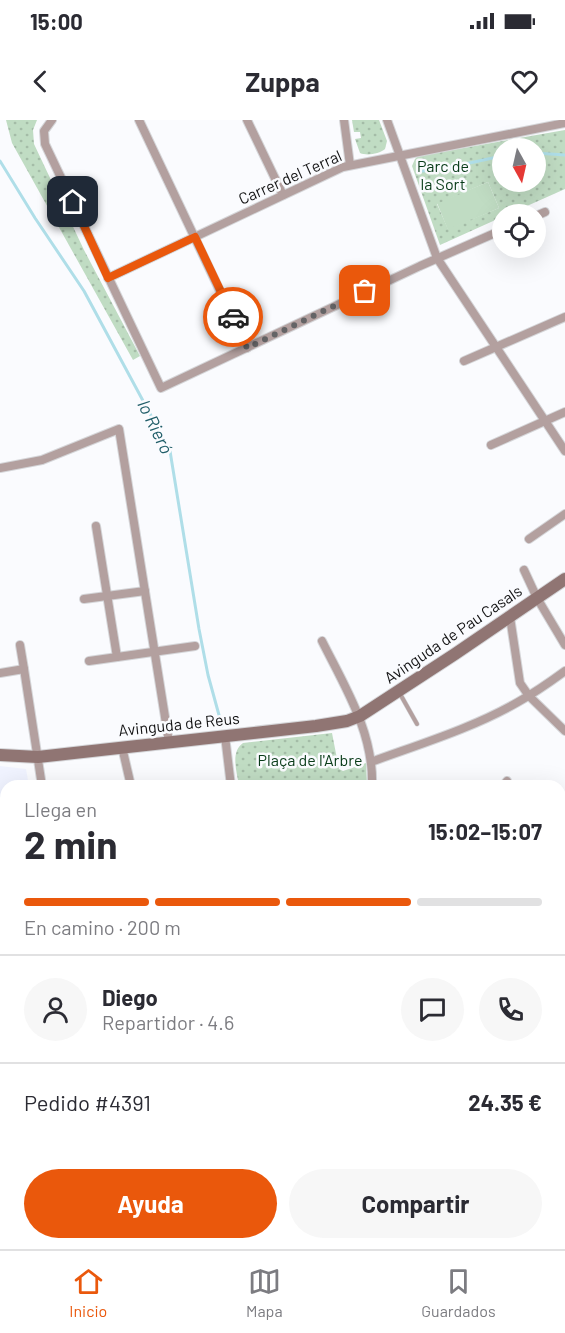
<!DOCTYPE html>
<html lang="es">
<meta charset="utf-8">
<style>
body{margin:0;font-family:Barlow,sans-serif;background:#f7f7f7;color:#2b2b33;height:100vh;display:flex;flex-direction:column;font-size:22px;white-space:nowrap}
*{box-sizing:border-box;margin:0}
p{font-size:20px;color:#7c7c81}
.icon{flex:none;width:33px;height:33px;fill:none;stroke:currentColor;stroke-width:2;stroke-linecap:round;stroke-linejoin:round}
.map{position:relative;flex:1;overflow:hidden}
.details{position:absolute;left:0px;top:660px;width:566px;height:470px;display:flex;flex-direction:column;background:#fff;border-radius:18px 18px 0 0;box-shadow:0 6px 24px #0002}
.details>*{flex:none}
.needle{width:39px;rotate:172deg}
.buttons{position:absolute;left:492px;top:18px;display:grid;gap:12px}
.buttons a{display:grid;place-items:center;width:54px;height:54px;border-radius:50%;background:#fff;box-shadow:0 6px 24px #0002;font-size:30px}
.pin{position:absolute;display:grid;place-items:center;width:51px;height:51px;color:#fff;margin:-26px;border-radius:12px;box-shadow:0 3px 9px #0006}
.courier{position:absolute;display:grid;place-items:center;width:60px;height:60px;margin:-30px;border:4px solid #ea580c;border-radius:50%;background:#fff;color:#222;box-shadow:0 2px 8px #0007}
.head em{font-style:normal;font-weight:700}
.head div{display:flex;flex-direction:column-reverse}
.head{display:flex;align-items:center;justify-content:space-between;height:102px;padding:0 24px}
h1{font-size:39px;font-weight:700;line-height:45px}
.bar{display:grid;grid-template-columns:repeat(4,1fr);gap:9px 6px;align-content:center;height:72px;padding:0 24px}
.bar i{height:8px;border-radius:4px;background:#e1e1e2}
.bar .on{background:#ea580c}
.bar p{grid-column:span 4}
.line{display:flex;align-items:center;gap:15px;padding:0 24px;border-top:2px solid #e1e1e2}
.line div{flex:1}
.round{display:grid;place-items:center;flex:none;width:63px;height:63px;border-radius:32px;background:#f7f7f7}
.action{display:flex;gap:12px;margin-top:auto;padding:12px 24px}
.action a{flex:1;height:69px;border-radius:36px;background:#ea580c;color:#fff;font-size:24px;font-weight:700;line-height:69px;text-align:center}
.action a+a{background:#f7f7f7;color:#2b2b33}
.status{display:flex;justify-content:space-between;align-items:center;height:42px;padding:0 30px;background:#fff;direction:ltr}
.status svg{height:16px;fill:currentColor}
header{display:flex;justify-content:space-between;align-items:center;height:78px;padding:0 24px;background:#fff;font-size:27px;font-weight:700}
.tab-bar{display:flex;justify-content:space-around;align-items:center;height:84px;border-top:2px solid #e1e1e2;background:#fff;font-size:16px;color:#7c7c81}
.tab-bar a{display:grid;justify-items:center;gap:3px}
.tab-bar .on{color:#ea580c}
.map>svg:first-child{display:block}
.built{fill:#f0f3ff}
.grass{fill:#c0dcc3}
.park{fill:url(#park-dots);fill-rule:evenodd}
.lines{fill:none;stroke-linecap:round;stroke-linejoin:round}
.stream{stroke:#afdee8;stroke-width:3}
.river{stroke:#afdee8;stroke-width:16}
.lane-casing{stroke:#d5d6d9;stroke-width:5}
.street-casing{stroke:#d5d6d9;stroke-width:10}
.secondary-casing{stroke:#d5d6d9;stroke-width:14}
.lane{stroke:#b3a09f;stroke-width:4}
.street{stroke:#b3a09f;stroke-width:8}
.secondary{stroke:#907573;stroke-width:12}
.done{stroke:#646466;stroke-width:6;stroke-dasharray:0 10.8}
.route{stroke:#ea580c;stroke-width:8}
.labels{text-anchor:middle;stroke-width:5;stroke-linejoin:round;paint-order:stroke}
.park-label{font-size:16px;fill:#083b18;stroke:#fafbfe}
.street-label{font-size:16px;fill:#131314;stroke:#fafbfe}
.water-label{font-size:18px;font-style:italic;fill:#1f5d68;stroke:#fafbfe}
</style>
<div class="status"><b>15:00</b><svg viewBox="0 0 49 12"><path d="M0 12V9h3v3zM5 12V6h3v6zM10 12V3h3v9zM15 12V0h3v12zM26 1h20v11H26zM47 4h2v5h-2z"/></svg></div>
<header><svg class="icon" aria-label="back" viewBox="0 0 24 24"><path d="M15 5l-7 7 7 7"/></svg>Zuppa<svg class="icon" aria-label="heart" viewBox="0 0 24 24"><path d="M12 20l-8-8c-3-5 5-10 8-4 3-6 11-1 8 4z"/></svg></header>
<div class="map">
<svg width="565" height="1129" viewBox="0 0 565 1129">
<defs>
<pattern id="park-dots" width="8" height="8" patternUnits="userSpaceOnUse" patternTransform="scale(1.5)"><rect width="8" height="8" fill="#c0dcc3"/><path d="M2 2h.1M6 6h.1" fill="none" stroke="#a4bca7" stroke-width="1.8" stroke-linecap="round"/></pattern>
</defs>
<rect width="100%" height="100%" fill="#fafbfe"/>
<g class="built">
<polygon points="0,646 26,649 29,666 6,666 6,724 0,727"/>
<polygon points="565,1054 565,1129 468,1129 475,1124 560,1124 560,1059"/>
</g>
<g class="grass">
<polygon points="488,62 499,88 448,110 437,83"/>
<polygon points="270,1124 408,1124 412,1129 264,1129"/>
</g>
<g class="park">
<polygon points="6,0 37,0 33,10 34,24 84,130 140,236 133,240 12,23"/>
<path d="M352,0H379L387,21L385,29C379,34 367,36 360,33L355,19L361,18L360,12H354Z"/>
<path d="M565,10V69L509,94H502V97L440,125L412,46L415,39L418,36ZM502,28H536V62H502ZM488,62L499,88L448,109L437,84Z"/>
<path d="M332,613L339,649L343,651L366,643L367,666H239C237,652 230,632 243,623Z"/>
</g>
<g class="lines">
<g class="stream">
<polyline points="536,33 565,35"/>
<polyline points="0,41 35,98 84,171 170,331 199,509 208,555 222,606"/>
<polyline points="422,51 437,50 502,36"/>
</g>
<polyline class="river" points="0,1128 2,1129"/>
<defs>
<polyline id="lane" points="399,572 417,604"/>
<g id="street">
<polyline points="52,0 44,11 45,24 161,268 420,146 502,110"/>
<polyline points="139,0 247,228"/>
<polyline points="247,0 283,75"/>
<polyline points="344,0 350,45"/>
<polyline points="387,0 437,138 565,331"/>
<polyline points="536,96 545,92"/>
<polyline points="108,158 343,47 565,3"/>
<polyline points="464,241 565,197"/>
<polyline points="491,325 565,292"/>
<polyline points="0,348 42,340 119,309 169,622"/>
<polyline points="96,406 117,537"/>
<polyline points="529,419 565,394"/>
<polyline points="524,450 537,478 565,525"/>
<polyline points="84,479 145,471"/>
<polyline points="510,497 520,563 529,576 565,611"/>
<path d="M322,521C345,567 374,613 372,666"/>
<polyline points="20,525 24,549"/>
<polyline points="89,541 195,526"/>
<polyline points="0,553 24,549 42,666"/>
<polyline points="225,616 231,666"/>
<polyline points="122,627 131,666"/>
<path d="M371,642C420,624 473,608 518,582C534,573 550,562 565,551"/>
<polyline points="503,666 507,661"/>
<polyline points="560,711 565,706"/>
<polyline points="0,829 6,830"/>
<polyline points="560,829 565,824"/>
<polyline points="560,954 565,960"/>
<polyline points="560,1048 565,1043"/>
<polyline points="422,1124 427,1129"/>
<polyline points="251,1129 256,1124"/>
<polyline points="458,1129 465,1124"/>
</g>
<polyline id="secondary" points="0,635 38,637 316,606 347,601 360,596 455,534 565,459"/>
</defs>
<use href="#lane" class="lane-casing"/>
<use href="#street" class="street-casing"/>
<use href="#secondary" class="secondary-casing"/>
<use href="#lane" class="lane"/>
<use href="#street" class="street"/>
<use href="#secondary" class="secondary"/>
</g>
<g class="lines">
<polyline class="done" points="233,197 247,228 365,171"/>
<polyline class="route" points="73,82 108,158 195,117 233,197"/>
</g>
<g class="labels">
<g class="park-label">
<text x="443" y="52">Parc de<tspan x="443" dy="18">la Sort</tspan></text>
<text x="310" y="646">Plaça de l'Arbre</text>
</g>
<g class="street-label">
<text transform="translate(290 57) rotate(-24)" y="6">Carrer del Terral</text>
<text transform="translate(453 514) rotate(-34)" y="6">Avinguda de Pau Casals</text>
<text transform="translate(179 604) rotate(-6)" y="6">Avinguda de Reus</text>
</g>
<g class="water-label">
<text transform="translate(155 307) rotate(64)" y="6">lo Rieró</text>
</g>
</g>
</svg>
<div class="buttons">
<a><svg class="needle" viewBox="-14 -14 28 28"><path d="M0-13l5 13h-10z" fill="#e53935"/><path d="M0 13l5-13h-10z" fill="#7c7c81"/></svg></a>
<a><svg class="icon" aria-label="locate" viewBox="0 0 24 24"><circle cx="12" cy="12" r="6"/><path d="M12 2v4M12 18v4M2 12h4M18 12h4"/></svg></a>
</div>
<div class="pin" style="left:365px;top:171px;background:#ea580c"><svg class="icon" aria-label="bag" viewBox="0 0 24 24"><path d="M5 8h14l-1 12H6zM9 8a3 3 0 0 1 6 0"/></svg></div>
<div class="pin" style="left:73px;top:82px;background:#1f2937"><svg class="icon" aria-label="home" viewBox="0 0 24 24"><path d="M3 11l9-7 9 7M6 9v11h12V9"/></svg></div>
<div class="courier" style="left:233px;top:197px"><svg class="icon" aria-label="car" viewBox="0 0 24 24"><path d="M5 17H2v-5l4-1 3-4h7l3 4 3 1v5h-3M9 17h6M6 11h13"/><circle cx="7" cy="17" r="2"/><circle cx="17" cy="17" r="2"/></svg></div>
<section class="details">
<div class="head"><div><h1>2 min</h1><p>Llega en</p></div><em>15:02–15:07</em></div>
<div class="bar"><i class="on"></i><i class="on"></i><i class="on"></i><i></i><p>En camino · 200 m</p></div>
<div class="line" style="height:108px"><a class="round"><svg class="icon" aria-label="person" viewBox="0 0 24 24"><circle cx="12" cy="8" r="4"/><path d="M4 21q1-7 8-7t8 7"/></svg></a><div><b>Diego</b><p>Repartidor · 4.6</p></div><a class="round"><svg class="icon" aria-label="chat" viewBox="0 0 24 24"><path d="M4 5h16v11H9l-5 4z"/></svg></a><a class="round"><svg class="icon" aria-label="phone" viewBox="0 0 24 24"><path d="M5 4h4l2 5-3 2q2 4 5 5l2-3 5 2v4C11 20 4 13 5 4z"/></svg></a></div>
<div class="line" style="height:78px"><div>Pedido #4391</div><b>24.35 €</b></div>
<div class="action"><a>Ayuda</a><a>Compartir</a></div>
</section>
</div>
<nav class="tab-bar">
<a class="on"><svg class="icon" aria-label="home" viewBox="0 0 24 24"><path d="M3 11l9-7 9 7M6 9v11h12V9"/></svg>Inicio</a>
<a><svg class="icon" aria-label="map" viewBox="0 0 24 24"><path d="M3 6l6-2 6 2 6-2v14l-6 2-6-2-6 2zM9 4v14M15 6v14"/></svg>Mapa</a>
<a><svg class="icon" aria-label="saved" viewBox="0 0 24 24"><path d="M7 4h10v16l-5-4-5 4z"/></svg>Guardados</a>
</nav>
